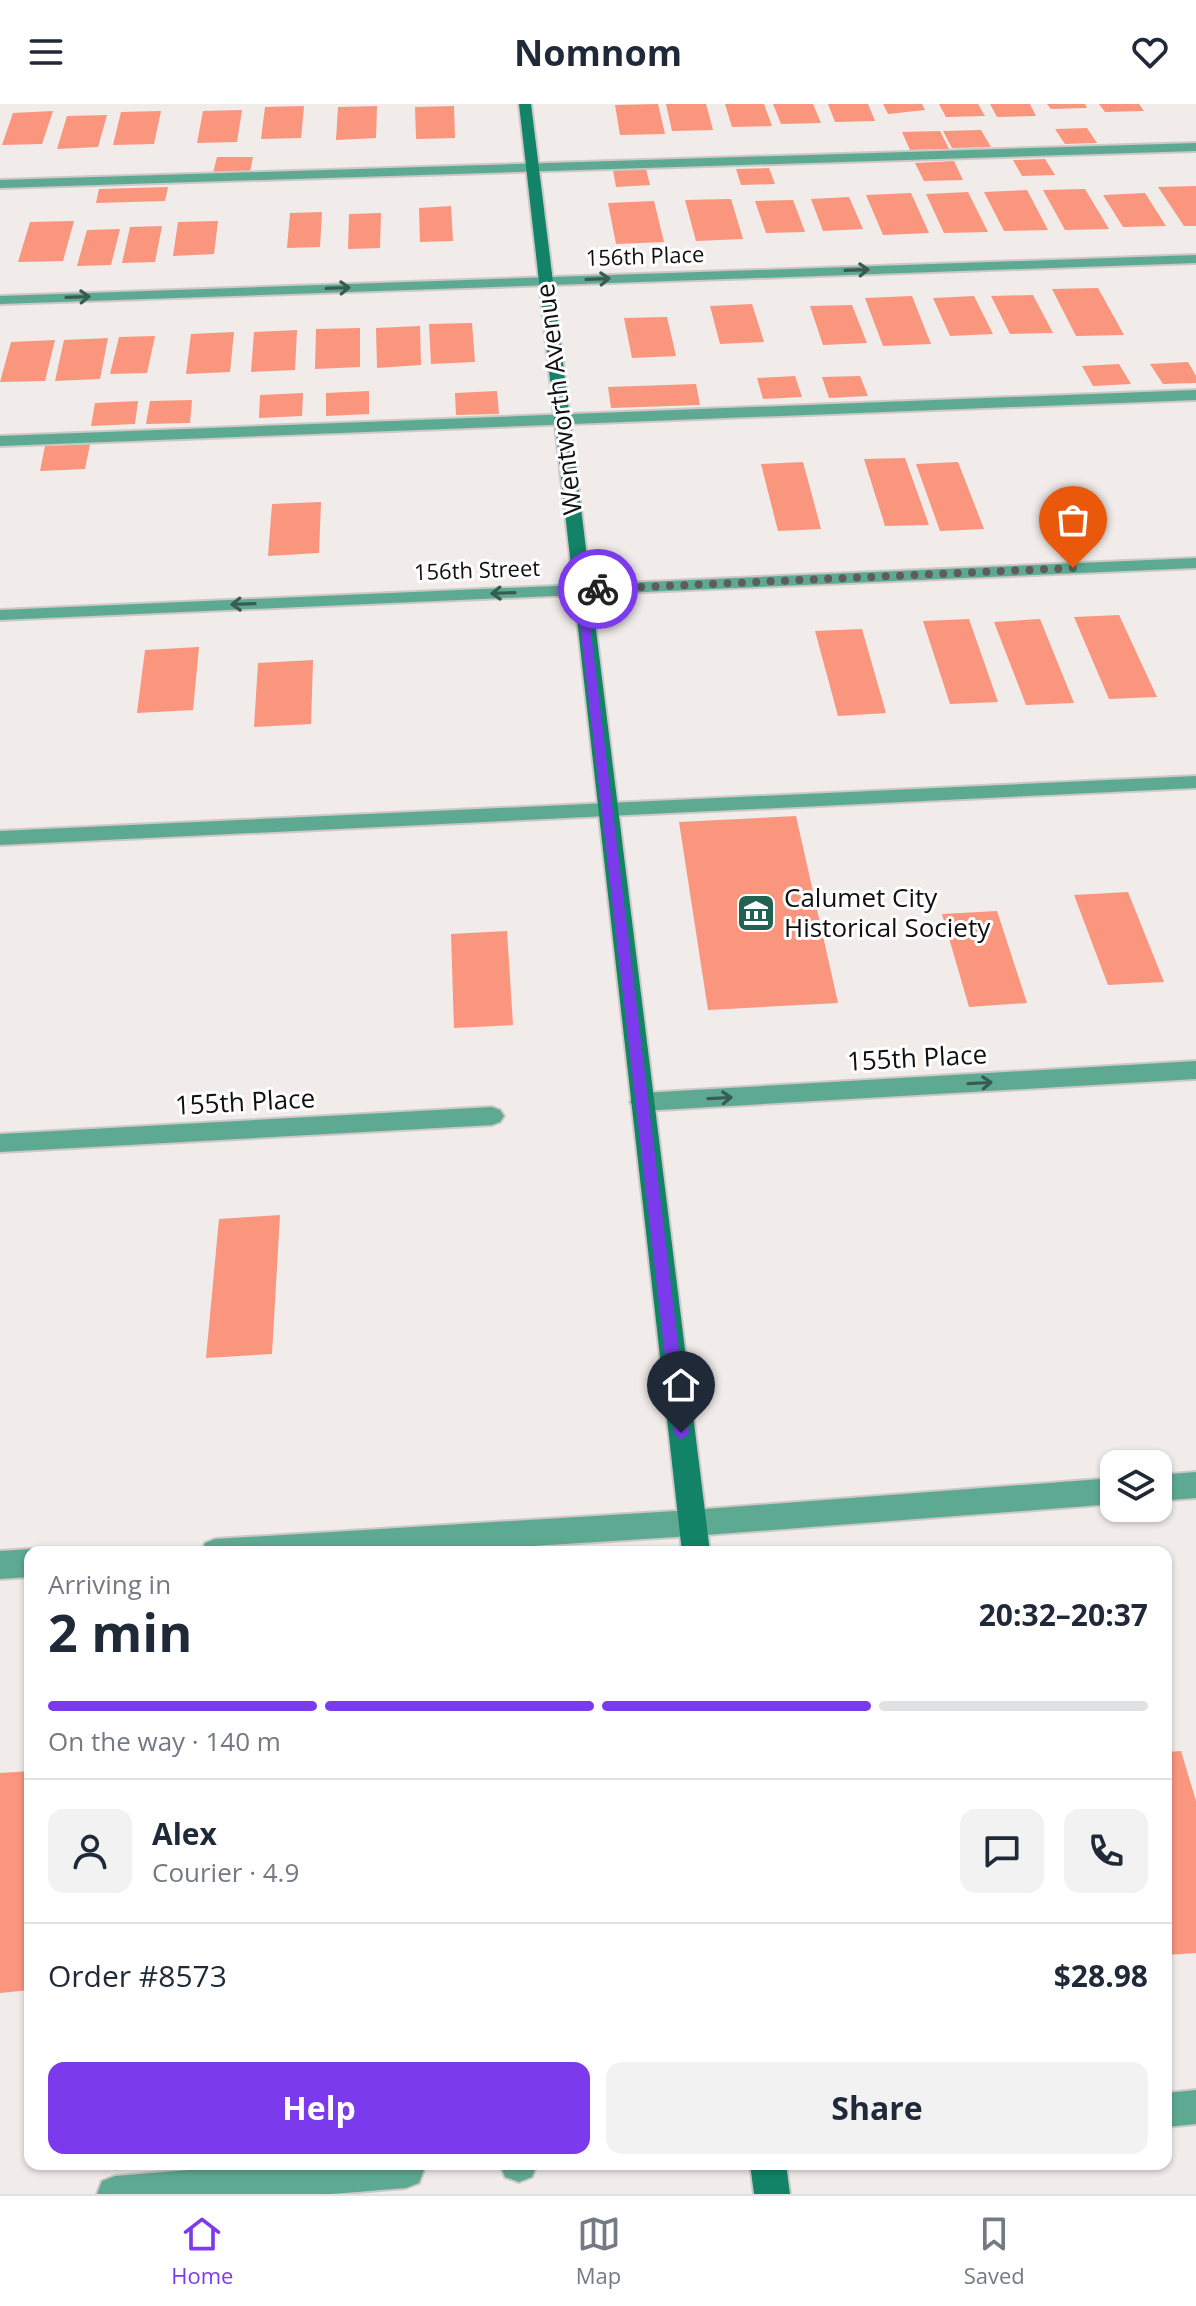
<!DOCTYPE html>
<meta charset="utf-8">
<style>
body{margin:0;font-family:"Open Sans",sans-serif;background:#f2f2f3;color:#1f2937;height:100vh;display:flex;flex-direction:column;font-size:30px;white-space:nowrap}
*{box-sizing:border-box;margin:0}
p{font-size:26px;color:#747a83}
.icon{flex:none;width:44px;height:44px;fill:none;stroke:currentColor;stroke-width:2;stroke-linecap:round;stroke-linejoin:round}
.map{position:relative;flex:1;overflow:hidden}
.sheet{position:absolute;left:24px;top:1442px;width:1148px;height:624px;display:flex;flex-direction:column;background:#fff;border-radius:16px;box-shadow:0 2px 6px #0004}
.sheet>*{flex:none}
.tools{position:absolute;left:1100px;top:1346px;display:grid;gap:16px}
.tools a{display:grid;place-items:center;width:72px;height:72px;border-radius:16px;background:#fff;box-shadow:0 2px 6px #0004;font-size:40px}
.pin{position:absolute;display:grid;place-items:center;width:68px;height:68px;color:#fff;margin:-82px -34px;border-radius:50% 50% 50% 0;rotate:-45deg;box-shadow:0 0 8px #0007}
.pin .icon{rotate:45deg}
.courier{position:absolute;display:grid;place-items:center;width:80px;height:80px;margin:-40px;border:6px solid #7c3aed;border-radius:50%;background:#fff;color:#222;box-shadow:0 2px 10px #0007}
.overview em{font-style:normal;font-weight:700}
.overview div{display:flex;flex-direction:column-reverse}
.overview{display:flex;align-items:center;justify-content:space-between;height:136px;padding:0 24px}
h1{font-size:52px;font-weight:700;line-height:60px}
.bar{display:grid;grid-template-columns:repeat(4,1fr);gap:12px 8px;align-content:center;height:96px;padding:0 24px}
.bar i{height:10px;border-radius:6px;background:#e0e1e3}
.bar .active{background:#7c3aed}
.bar p{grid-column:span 4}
.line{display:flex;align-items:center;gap:20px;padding:0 24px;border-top:2px solid #e0e1e3}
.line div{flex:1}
.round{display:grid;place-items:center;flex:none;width:84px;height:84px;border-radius:16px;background:#f2f2f3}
.cta{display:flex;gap:16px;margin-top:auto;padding:16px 24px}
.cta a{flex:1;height:92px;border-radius:16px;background:#7c3aed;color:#fff;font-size:32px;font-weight:700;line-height:92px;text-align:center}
.cta a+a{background:#f2f2f3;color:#1f2937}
header{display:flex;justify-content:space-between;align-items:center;height:104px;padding:0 24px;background:#fff;font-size:36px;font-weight:700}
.tab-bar{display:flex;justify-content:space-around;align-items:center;height:112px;border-top:2px solid #e0e1e3;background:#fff;font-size:22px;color:#747a83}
.tab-bar a{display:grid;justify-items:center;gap:4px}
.tab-bar .active{color:#7c3aed}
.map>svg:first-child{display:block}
.building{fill:#fa957e}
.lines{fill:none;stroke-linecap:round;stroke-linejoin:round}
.lane-casing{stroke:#cdc9c7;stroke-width:4}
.street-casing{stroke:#cdc9c7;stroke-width:4}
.secondary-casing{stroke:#cdc9c7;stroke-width:4}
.lane{fill:#5ea992;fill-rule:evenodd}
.street{fill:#5ea992;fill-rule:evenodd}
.secondary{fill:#138368;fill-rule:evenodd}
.oneway{stroke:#385c50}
.route{fill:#7c3aed}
.done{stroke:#5f5c5c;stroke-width:8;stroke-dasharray:0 14.4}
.labels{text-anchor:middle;stroke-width:6;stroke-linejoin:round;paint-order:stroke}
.far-street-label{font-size:22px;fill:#110f0f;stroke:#fff}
.street-label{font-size:26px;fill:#110f0f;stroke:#fff}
.poi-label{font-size:26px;fill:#110f0f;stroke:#fff;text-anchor:start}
</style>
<header><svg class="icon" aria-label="menu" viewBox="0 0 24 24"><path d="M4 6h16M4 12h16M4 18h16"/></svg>Nomnom<svg class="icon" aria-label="heart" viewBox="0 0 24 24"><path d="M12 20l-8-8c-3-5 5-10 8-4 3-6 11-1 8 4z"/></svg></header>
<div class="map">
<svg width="1196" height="2090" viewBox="0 0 1196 2090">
<rect width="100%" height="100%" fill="#f1ecea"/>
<g class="building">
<polygon points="658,0 665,30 620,31 615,1"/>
<polygon points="666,0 706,0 713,26 672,27"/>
<polygon points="725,0 764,0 772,22 732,23"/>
<polygon points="773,0 813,0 821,19 781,20"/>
<polygon points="828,0 868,0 875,17 835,18"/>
<polygon points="883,0 922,0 925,6 888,10"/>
<polygon points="939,0 978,0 985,12 946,13"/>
<polygon points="990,0 1030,0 1036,12 997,13"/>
<polygon points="1047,0 1085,0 1087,4 1051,5"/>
<polygon points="1099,0 1139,0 1144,7 1105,8"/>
<polygon points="304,2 301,34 261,35 265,3"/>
<polygon points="377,2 376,34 336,36 338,3"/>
<polygon points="454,2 455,34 416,35 415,3"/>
<polygon points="242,6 237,38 197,39 203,7"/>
<polygon points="53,7 42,40 2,41 13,9"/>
<polygon points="161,7 154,40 113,41 121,8"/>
<polygon points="107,11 98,43 57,45 67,12"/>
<polygon points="1087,24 1097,39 1065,40 1055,25"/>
<polygon points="981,26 991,43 952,44 943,27"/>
<polygon points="940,27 949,45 910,46 902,28"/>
<polygon points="217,53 253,53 250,68 213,69"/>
<polygon points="1045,55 1055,71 1022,72 1013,56"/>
<polygon points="954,57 963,76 924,77 915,59"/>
<polygon points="769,64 775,80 741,81 736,65"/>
<polygon points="646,65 650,81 616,83 613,66"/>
<polygon points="1196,82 1196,122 1184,122 1158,83"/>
<polygon points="168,83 165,97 96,99 99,85"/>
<polygon points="1085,85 1109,125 1065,126 1043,86"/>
<polygon points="1027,86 1048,126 1004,127 984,88"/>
<polygon points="968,88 988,128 944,129 926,90"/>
<polygon points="911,89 929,129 883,131 866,91"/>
<polygon points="1145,89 1166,122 1123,123 1103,91"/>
<polygon points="849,93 863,125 823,127 811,95"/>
<polygon points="731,95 743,135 696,137 685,96"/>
<polygon points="793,96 805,128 766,129 755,97"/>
<polygon points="654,97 664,138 616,140 608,99"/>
<polygon points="451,102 453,137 420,138 419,104"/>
<polygon points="322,108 320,143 287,144 290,109"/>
<polygon points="381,109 380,144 348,145 349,110"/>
<polygon points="74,117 63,157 18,158 30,118"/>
<polygon points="218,117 214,150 173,152 178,118"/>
<polygon points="162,122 155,158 122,159 130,123"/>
<polygon points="120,125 111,161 77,162 87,126"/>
<polygon points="1098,184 1124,231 1076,232 1052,185"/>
<polygon points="1033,191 1053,229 1010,230 991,192"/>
<polygon points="912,192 931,240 883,242 865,194"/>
<polygon points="974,192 993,230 950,232 933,194"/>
<polygon points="752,200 764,238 720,240 710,202"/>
<polygon points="852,201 867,239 823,241 810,202"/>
<polygon points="667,213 676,252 632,254 624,214"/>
<polygon points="472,219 475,258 431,260 429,220"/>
<polygon points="420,222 421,261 377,264 376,224"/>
<polygon points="360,224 360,263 315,265 316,225"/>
<polygon points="297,226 295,266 251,268 254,228"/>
<polygon points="234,228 230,268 186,270 191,230"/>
<polygon points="155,232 147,269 110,270 119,233"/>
<polygon points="108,234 100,275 55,277 64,236"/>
<polygon points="55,236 45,277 0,278 11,238"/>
<polygon points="1188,258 1196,272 1196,279 1163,280 1150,260"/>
<polygon points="1119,260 1131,280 1093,282 1082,262"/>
<polygon points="795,272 802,293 763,295 757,274"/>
<polygon points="860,272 868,292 829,294 822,273"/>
<polygon points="696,280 700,301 611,304 608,283"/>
<polygon points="369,287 369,310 326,312 326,289"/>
<polygon points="497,287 499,310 456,311 455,289"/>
<polygon points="303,289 302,312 259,314 260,291"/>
<polygon points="192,296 190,319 146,320 150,297"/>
<polygon points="138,297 135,320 91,322 95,299"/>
<polygon points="90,340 85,365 40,367 45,342"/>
<polygon points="905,354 929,421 885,422 864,355"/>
<polygon points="803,358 821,425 778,427 761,360"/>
<polygon points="958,358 984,425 940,427 916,360"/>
<polygon points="321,398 319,449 268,452 272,400"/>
<polygon points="1119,511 1157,593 1109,595 1074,513"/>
<polygon points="969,515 998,598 950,600 923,517"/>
<polygon points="1040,515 1074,599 1026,601 994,518"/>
<polygon points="862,525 886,609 838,612 815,527"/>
<polygon points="199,543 193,606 137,609 145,546"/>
<polygon points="313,556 311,620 254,623 258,559"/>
<polygon points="796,712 838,899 708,906 679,718"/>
<polygon points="1128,788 1164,878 1108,881 1074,791"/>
<polygon points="997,807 1027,899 969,903 942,810"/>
<polygon points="507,827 513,921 454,924 451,830"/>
<polygon points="280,1111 272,1250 206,1254 219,1115"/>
<polygon points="1181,1647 1196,1697 1196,1849 1166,1851 1166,1648"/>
<polygon points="30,1667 30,1886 0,1889 0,1669"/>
</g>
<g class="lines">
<defs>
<g id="lane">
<polygon points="1196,39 1196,47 0,84 0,76"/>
<polygon points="1196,286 1196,296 0,342 0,332"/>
<polygon points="1196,672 1196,684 0,741 0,727"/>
<polygon points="1196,1368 1196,1394 1158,1397 1158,1371"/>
<polygon points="1114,1374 1114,1400 692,1432 434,1448 201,1448 205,1439 215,1435 692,1406"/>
<polygon points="30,1445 37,1448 30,1448 30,1473 0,1475 0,1447"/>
</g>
<g id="street">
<polygon points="1196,151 1196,159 0,200 0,192"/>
<polygon points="1196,454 1196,464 0,516 0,506"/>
<polygon points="1196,957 1196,975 642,1007 634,1004 630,998 634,992 642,989"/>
<polygon points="492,1003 500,1006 504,1012 500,1018 492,1021 0,1048 0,1030"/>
<polygon points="1196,1986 1196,2020 1166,2023 1166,1989"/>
<polygon points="262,2060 421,2060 424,2066 419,2079 406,2084 332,2090 97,2090 102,2077 115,2072"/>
<polygon points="500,2060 537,2060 532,2073 519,2078 505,2073"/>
</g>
<g id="secondary">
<polygon points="519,0 531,0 710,1448 682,1448"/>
<polygon points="750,2060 786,2060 790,2090 754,2090"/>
</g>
</defs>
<use href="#lane" class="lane-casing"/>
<use href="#street" class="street-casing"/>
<use href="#secondary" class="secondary-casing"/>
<use href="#lane" class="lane"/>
<use href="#street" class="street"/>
<use href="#secondary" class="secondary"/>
</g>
<defs><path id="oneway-shaft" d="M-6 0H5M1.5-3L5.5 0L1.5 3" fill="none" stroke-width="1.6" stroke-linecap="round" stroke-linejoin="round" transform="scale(2)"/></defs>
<g class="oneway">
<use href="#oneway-shaft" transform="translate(857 166) rotate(-2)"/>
<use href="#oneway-shaft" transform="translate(598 175) rotate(-2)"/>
<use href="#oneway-shaft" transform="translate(338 184) rotate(-2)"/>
<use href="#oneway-shaft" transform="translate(78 193) rotate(-2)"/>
<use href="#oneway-shaft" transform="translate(503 489) rotate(178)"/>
<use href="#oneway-shaft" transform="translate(243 500) rotate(178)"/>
<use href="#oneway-shaft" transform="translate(980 979) rotate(-3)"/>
<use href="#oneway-shaft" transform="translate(720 994) rotate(-3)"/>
</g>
<polygon class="route" points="598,482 602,487 586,488 689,1329 681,1336 674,1329 576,486"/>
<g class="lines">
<polyline class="done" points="598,485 1073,464"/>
</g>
<defs>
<symbol id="museum-square" viewBox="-11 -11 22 22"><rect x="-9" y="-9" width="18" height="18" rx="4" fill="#226250" stroke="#fff"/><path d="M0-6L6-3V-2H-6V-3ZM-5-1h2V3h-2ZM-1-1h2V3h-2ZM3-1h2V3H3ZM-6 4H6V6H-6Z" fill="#fff"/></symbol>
</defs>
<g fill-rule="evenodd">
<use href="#museum-square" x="734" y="787" width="44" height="44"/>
</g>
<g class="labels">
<g class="far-street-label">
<text transform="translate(645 152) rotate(-2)" y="8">156th Place</text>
<text transform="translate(477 466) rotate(-2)" y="8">156th Street</text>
</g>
<g class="street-label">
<text transform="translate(559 295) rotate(-97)" y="9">Wentworth Avenue</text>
<text transform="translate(917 954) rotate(-3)" y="9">155th Place</text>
<text transform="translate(245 998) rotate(-3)" y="9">155th Place</text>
</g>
<g class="poi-label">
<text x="784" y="803">Calumet City<tspan x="784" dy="30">Historical Society</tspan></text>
</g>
</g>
</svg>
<div class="tools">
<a><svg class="icon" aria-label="layers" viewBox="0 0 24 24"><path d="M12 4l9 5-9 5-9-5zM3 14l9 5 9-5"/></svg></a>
</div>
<div class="pin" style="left:1073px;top:464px;background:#ea580c"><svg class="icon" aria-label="bag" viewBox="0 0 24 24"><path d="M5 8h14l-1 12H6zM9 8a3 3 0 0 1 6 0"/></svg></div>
<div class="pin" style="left:681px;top:1329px;background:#1f2937"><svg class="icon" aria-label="home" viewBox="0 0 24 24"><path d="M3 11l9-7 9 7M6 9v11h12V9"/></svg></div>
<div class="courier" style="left:598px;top:485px"><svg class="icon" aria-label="bike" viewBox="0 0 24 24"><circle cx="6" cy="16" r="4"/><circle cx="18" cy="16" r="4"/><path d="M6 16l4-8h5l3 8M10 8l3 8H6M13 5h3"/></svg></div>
<section class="sheet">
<div class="overview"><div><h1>2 min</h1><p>Arriving in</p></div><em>20:32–20:37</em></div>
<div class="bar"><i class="active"></i><i class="active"></i><i class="active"></i><i></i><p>On the way · 140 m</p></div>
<div class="line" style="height:144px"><a class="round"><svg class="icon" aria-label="person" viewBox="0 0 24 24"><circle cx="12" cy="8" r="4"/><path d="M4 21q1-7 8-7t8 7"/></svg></a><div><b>Alex</b><p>Courier · 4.9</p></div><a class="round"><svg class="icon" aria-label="chat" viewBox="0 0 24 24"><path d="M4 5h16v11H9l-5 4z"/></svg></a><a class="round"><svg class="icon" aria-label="phone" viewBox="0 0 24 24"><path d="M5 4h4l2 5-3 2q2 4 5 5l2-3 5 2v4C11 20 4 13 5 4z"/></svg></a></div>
<div class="line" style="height:104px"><div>Order #8573</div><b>$28.98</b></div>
<div class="cta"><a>Help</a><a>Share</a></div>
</section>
</div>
<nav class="tab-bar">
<a class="active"><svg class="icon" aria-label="home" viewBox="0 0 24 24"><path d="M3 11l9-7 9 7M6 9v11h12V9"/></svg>Home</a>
<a><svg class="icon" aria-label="map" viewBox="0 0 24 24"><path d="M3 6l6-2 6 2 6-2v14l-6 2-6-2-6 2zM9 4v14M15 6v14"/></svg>Map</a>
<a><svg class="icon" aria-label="saved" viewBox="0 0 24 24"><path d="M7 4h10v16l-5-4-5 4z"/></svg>Saved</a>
</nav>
